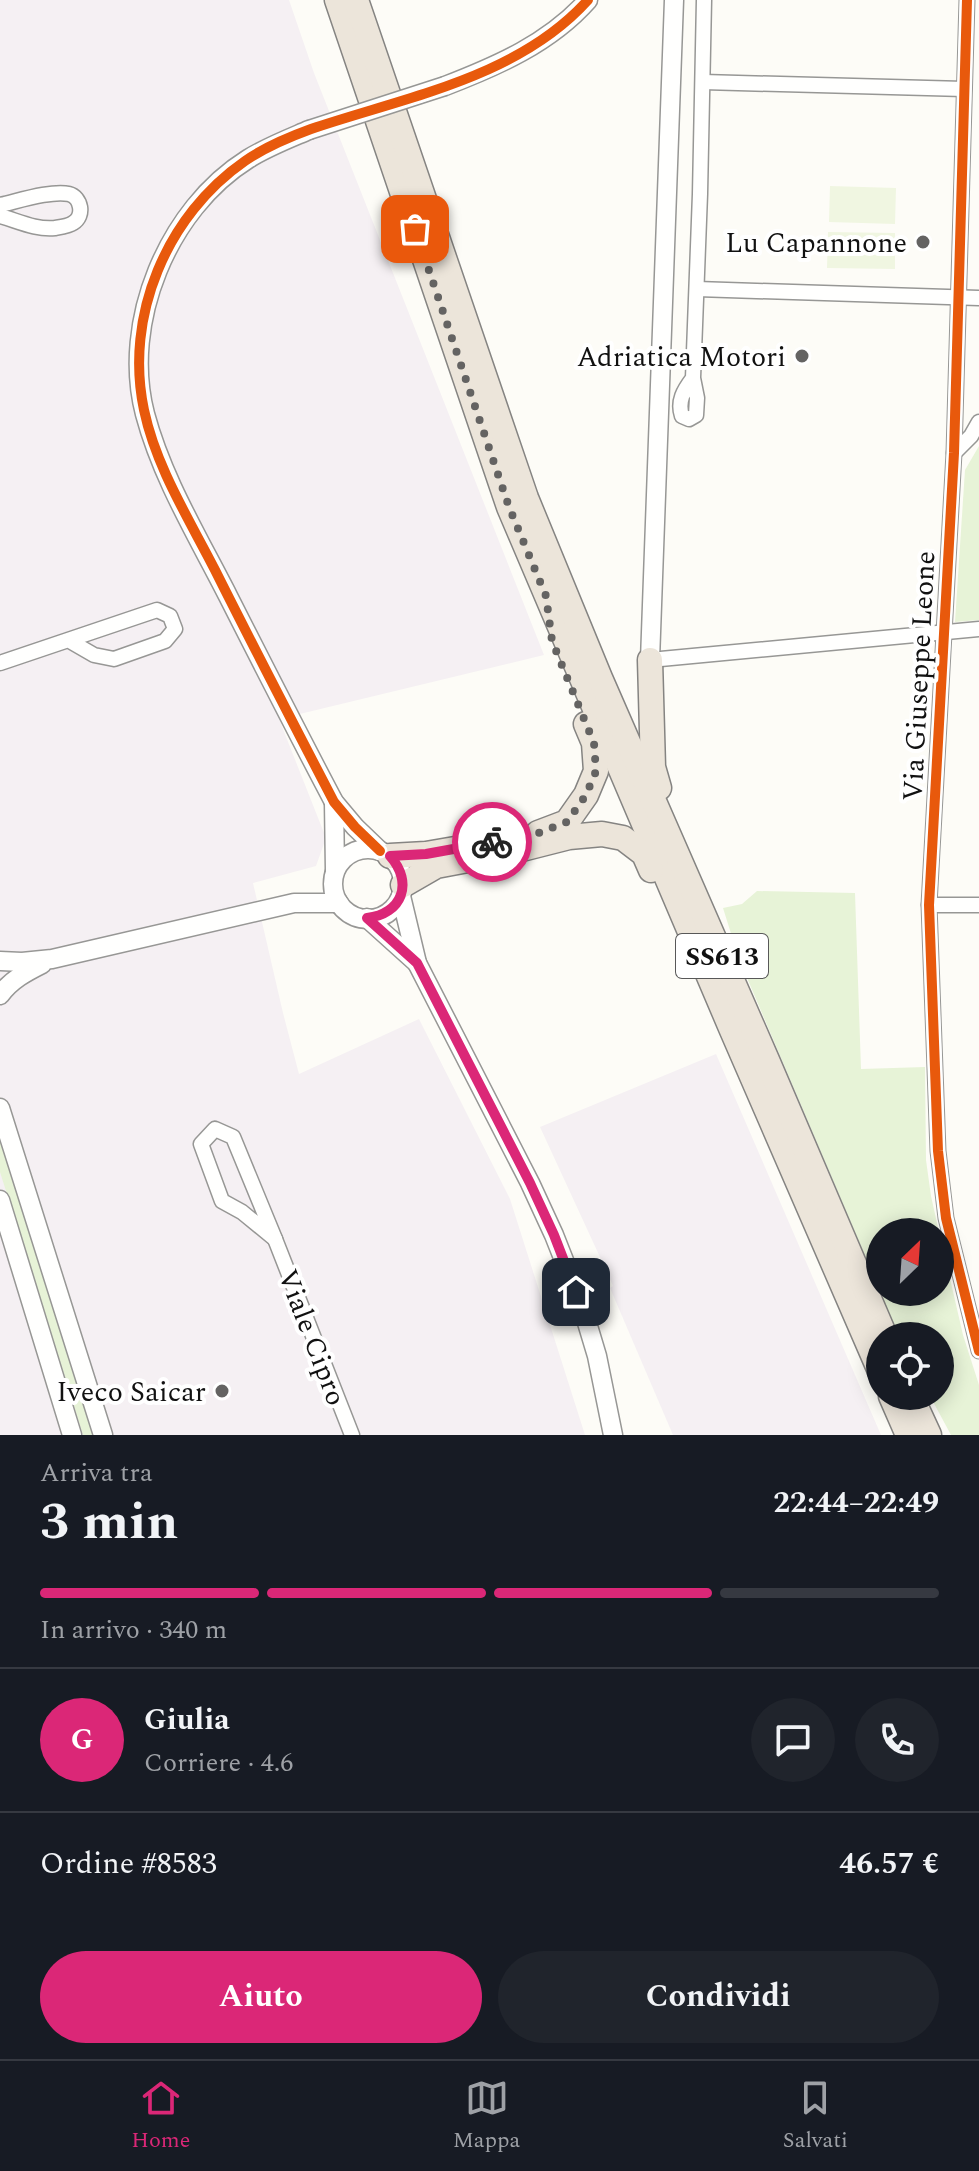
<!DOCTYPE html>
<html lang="it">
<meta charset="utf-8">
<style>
body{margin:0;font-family:Spectral,serif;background:#20242c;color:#f1f3f6;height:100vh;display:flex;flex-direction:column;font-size:30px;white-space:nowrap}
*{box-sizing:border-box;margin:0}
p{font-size:26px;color:#9ea1a6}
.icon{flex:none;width:44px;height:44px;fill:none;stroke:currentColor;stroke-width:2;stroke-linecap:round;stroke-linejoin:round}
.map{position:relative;height:1435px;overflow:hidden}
.side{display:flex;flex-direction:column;background:#171b24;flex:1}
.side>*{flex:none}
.needle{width:52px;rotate:25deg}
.buttons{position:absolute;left:866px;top:1218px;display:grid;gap:16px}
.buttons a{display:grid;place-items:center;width:88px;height:88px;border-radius:50%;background:#171b24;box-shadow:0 4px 20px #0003;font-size:40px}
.pin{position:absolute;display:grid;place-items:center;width:68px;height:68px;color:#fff;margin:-34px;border-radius:16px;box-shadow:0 4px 12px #0006}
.courier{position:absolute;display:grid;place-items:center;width:80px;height:80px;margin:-40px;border:6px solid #db2777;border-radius:50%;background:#fff;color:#222;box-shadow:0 2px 10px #0007}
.headline em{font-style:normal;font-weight:700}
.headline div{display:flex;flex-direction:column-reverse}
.headline{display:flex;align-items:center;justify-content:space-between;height:136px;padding:0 40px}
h1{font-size:52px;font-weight:700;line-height:60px}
.bar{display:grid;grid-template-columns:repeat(4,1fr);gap:12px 8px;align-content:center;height:96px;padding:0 40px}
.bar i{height:10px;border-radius:6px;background:#363941}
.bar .selected{background:#db2777}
.bar p{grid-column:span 4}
.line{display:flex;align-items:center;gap:20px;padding:0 40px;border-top:2px solid #363941}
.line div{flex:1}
.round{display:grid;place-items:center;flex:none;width:84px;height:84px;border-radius:42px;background:#20242c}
.cta{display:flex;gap:16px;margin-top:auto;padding:16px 40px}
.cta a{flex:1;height:92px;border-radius:48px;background:#db2777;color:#fff;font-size:32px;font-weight:700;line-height:92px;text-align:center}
.cta a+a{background:#20242c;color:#f1f3f6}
.dock{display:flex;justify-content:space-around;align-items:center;height:112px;border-top:2px solid #363941;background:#171b24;font-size:22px;color:#9ea1a6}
.dock a{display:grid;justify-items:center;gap:4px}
.dock .selected{color:#db2777}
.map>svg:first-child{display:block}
.industrial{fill:#f5f0f3}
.green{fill:#e7f3d7}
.pitch{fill:#f0f6e1}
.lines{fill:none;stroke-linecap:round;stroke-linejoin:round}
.minor-casing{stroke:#979795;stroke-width:17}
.tertiary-casing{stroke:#979795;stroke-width:21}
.trunk-casing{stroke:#858482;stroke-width:27}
.minor{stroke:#fffffe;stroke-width:14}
.tertiary{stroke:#fffffe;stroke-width:18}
.trunk{stroke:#ece5da;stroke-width:24}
.tertiary-bridge-casing{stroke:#979795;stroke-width:21;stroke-linecap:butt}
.tertiary-bridge{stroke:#fffffe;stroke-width:18}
.cycleway-casing{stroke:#fff;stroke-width:15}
.cycleway{stroke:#e8590c;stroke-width:10}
.done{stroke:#646362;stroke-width:8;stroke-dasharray:0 14.4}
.route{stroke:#db2777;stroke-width:10}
.poi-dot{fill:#646362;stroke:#fff;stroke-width:3}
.labels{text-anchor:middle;stroke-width:8;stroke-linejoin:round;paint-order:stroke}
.shield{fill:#fff;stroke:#585858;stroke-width:2}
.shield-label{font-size:26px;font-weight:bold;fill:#111}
.poi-label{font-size:28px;fill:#111;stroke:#fff;text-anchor:end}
.street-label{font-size:28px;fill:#111;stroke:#fff}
</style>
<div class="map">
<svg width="979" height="1435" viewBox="0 0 979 1435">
<rect width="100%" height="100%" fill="#fdfcf7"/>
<g class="industrial">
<polygon points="0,0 289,0 314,73 544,655 279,719 326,838 316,866 253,883 283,1013 299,1074 419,1019 510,1199 585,1435 0,1435"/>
<polygon points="716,1054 881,1435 673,1435 610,1288 613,1286 605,1268 540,1127"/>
</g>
<g class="green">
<polygon points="979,446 979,620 955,622 965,470"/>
<polygon points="757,891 855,893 861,1069 925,1067 926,1160 931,1196 939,1232 880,1232 880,1291 739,959 723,908 742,904"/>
<polygon points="0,1137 93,1435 83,1435 0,1172"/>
<polygon points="940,1235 963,1335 979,1385 979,1435 951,1435 930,1396 940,1396 940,1336 899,1336 880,1292 940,1292"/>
</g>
<g class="pitch">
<polygon points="830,186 896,188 895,224 829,222"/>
<polygon points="828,232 895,233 895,269 827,268"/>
</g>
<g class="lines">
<defs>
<g id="minor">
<polyline points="967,0 954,453 929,905 938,1151 946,1218 979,1351"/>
<polyline points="703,82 964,89"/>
<path d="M0,205C18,201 52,190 69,194C81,197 85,216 73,223C69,226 61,227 55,228C36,230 18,221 0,216"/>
<polyline points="697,289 979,298"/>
<path d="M693,378C684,390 677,401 682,416L689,419L696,415L697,398L693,378L700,194L704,0"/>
<polyline points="954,453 971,436 979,422"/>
<polyline points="650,660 979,629"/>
<polyline points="0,663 157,610 170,616 175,629 165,641 114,659 94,655 68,640"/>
<polyline points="929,905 979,905"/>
<polygon points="215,1129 233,1137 275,1239 242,1212 222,1201 201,1144"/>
<polyline points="275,1239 352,1435"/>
</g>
<g id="tertiary">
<path d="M445,86C497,66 550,43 588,0"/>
<path d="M309,130C288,139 267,147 248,159C168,209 121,322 145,414C162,478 198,537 228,596C263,665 298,734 334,802L355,827L380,851"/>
<polyline points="650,660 674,0"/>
<polyline points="334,802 335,871"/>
<circle cx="368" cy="884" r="35"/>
<polyline points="401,896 417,963 530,1183 554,1235 582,1306 597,1356 613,1435"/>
<polyline points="367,918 417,963"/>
<polyline points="0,961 22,962 52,959 294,903 339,903"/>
<path d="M0,995C11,980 26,972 42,964"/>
<polyline points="0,1108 103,1435"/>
<polyline points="0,1200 72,1435"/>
</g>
<g id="trunk">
<polyline points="337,0 509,507 731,1028 880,1371"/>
<polyline points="356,0 526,498 600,678 767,1060 885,1336"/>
<polyline points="650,660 653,767 659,788"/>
<polyline points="538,833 567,822 586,795 596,771 594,743 586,724"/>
<polyline points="390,856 426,854 455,849"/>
<polyline points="403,885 436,866 510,852 569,837 602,834 623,838 644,854 651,870"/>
<polyline points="891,1396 908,1435"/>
<polyline points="911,1396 929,1435"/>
</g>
</defs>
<use href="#minor" class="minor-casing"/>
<use href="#tertiary" class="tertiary-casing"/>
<use href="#trunk" class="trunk-casing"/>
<use href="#minor" class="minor"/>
<use href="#tertiary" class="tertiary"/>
<use href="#trunk" class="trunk"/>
<defs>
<polyline id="tertiary-bridge" points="309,130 445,86"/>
</defs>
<use href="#tertiary-bridge" class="tertiary-bridge-casing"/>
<use href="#tertiary-bridge" class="tertiary-bridge"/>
<defs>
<g id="cycleway">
<polyline points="967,0 954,453 929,905 938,1151 946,1218 979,1351"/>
<path d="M380,851L355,827L334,802C294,725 254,648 215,570C189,519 156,467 144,410C124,316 167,215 245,161C265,147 289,137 311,129C405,97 518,78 588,0"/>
</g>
</defs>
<use href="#cycleway" class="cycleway-casing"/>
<use href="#cycleway" class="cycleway"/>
</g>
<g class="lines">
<polyline class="done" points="415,229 509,507 546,596 552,641 594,743 596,771 586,795 567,822 533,835 492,842"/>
<path class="route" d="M492,842L426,854L390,856C414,883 402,914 367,918L417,963L530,1183L554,1235L576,1292"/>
</g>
<g class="poi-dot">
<circle cx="923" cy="242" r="8"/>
<circle cx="802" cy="356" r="8"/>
<circle cx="222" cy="1391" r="8"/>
</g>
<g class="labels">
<rect class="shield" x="676" y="934" width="92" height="44" rx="6"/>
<g class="shield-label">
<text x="722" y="965">SS613</text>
</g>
<g class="poi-label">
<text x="907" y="252">Lu Capannone</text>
<text x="786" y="366">Adriatica Motori</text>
<text x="206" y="1401">Iveco Saicar</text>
</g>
<g class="street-label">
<text transform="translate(918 676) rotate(-87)" y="10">Via Giuseppe Leone</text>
<text transform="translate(313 1337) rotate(69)" y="10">Viale Cipro</text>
</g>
</g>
</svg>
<div class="buttons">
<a><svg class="needle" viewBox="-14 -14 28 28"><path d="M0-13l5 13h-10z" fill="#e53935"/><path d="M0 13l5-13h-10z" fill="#9ea1a6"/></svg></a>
<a><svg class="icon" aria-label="locate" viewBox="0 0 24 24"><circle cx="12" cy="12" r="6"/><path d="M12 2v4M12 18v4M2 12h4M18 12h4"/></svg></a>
</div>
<div class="pin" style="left:415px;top:229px;background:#ea580c"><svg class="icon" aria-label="bag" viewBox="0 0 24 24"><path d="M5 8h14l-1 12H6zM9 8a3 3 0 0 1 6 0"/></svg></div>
<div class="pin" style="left:576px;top:1292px;background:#1f2937"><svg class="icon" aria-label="home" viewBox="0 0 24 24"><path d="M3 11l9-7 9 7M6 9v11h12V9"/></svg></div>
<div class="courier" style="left:492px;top:842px"><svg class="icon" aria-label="bike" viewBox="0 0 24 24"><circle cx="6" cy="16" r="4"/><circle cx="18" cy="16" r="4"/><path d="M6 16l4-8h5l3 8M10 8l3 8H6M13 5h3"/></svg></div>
</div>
<section class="side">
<div class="headline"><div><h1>3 min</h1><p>Arriva tra</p></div><em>22:44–22:49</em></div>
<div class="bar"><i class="selected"></i><i class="selected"></i><i class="selected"></i><i></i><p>In arrivo · 340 m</p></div>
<div class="line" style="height:144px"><b class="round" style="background:#db2777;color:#fff">G</b><div><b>Giulia</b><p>Corriere · 4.6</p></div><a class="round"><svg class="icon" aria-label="chat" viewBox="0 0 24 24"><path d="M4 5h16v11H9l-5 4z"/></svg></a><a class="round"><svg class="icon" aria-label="phone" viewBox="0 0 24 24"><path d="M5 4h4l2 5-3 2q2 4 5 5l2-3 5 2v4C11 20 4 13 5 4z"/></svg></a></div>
<div class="line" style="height:104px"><div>Ordine #8583</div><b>46.57 €</b></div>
<div class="cta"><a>Aiuto</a><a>Condividi</a></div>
</section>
<nav class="dock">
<a class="selected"><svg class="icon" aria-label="home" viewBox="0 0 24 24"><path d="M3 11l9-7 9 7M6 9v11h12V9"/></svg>Home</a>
<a><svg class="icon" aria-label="map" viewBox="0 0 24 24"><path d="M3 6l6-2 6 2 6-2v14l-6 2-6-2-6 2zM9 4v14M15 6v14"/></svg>Mappa</a>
<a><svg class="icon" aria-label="saved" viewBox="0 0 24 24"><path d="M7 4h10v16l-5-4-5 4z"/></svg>Salvati</a>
</nav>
